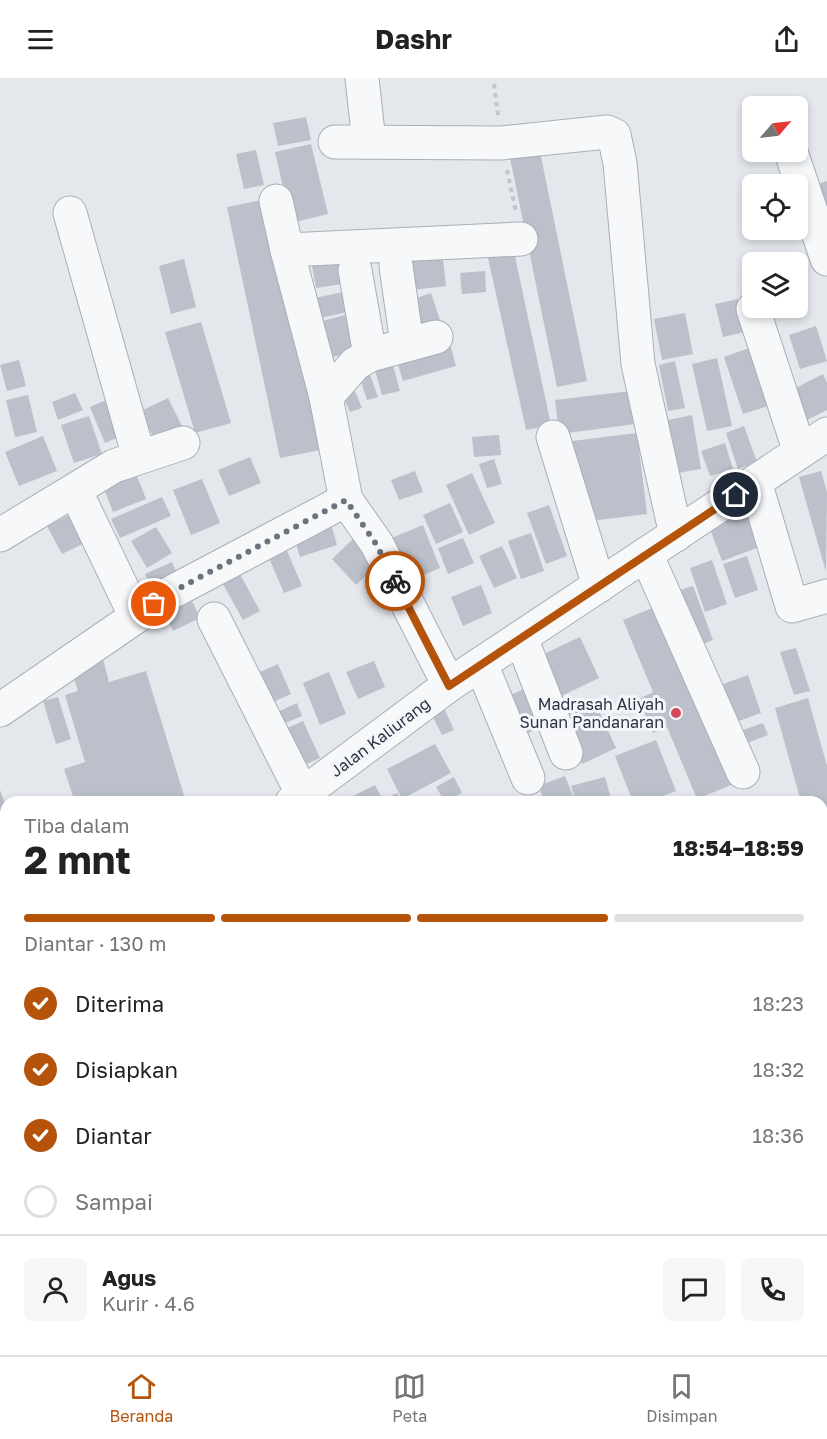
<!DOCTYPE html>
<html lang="id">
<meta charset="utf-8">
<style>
body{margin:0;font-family:"Golos Text",sans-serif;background:#f6f6f6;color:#222;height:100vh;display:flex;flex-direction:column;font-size:22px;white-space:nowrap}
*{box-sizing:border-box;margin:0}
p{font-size:20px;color:#767676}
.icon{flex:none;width:33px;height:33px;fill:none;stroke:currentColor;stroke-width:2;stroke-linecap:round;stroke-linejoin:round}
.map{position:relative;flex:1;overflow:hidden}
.details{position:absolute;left:0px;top:718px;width:828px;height:560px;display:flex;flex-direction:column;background:#fff;border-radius:18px 18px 0 0;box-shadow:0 3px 9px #0003}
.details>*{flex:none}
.needle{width:39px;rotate:62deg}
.fabs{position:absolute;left:742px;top:18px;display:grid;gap:12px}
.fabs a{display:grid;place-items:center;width:66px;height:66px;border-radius:9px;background:#fff;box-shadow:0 3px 9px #0003;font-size:30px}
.pin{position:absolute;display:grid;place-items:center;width:51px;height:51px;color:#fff;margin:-26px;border:3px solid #fff;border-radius:50%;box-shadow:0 2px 6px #0007}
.courier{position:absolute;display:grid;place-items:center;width:60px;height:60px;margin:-30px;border:4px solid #b45309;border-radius:50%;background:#fff;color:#222;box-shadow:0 2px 8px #0007}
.head em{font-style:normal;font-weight:700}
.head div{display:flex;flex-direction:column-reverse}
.head{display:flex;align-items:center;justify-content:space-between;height:102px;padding:0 24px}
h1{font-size:39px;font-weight:700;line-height:45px}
.bar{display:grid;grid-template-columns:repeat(4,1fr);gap:9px 6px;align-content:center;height:72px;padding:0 24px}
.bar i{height:8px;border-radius:4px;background:#e0e0e0}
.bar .active{background:#b45309}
.bar p{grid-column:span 4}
.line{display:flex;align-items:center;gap:15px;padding:0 24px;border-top:2px solid #e0e0e0}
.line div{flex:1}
.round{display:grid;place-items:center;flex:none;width:63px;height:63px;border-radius:9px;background:#f6f6f6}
ol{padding:0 24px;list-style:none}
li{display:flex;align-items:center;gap:18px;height:66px}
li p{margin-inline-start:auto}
li .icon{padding:6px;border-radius:50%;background:#b45309;color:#fff;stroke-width:4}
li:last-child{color:#767676}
li i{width:33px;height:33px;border:3px solid #e0e0e0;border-radius:50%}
header{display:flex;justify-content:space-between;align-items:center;height:78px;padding:0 24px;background:#fff;font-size:27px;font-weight:700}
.menu{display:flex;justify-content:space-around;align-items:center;height:84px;border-top:2px solid #e0e0e0;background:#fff;font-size:16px;color:#767676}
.menu a{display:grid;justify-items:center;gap:3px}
.menu .active{color:#b45309}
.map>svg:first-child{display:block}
.building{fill:#bbc0ca}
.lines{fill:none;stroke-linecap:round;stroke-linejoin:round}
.minor-casing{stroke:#a9aeb7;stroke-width:35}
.path{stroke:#c2c5cb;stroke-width:4;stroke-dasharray:4.5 4.5;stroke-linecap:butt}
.minor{stroke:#f7f8fa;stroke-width:33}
.done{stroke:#6c737f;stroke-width:6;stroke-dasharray:0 10.8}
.route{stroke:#b45309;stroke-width:8}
.poi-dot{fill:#d1495b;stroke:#f4f6f9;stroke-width:2}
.labels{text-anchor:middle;stroke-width:6;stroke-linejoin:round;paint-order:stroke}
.poi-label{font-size:16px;fill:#2b3445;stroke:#f4f6f9;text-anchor:end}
.street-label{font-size:16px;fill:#2b3445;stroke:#f4f6f9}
</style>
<header><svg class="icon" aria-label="menu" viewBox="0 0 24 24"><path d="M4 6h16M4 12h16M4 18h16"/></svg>Dashr<svg class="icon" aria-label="share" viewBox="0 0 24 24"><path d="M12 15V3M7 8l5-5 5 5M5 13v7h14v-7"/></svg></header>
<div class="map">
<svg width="827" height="1277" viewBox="0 0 827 1277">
<rect width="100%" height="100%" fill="#e4e7ec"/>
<g class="building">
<polygon points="306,39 311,62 278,68 273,45"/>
<polygon points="311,66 328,136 291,145 275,74"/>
<polygon points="539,69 587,303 557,309 509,75"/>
<polygon points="256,72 264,107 244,111 236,76"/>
<polygon points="827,103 827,142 814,107"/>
<polygon points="267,121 320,372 280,380 227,129"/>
<polygon points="513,169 551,347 526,352 487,175"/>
<polygon points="442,173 446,208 404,213 400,178"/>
<polygon points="338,178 342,206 316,210 311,182"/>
<polygon points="184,181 196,229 171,236 159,188"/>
<polygon points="485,193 486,214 462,216 460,195"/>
<polygon points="348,213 352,233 315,241 310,221"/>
<polygon points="431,215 440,242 418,250 408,223"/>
<polygon points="738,221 745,254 723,259 715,226"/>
<polygon points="356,234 366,270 318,283 308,247"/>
<polygon points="685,235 693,276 662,282 654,241"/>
<polygon points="201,244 231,345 195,355 165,254"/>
<polygon points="816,248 827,283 800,291 789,257"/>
<polygon points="449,262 456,288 403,303 395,277"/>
<polygon points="749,270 768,328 743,336 724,279"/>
<polygon points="717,280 732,348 707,353 692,286"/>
<polygon points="19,282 26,308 7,313 0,287"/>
<polygon points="675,283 685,330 668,333 659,287"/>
<polygon points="392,284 400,313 382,317 374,289"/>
<polygon points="369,294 378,319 367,322 359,298"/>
<polygon points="823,296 827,305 827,332 801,345 786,315"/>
<polygon points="352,306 362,330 350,334 340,311"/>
<polygon points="640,312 644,345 559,356 555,322"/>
<polygon points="75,315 83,332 58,342 52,324"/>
<polygon points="28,317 37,354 15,359 6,322"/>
<polygon points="113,319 128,355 105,365 90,329"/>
<polygon points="168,320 186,356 158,369 141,333"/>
<polygon points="692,337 701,391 678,395 668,342"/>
<polygon points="89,338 102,376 74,385 61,347"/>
<polygon points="744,348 757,384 738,391 726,355"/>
<polygon points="637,355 647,436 582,444 572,363"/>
<polygon points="499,357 501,377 474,379 472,359"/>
<polygon points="43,358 57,393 19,408 5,374"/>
<polygon points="725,365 733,391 710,398 701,373"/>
<polygon points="250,379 261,405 229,418 218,392"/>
<polygon points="494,381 502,406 487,410 479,386"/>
<polygon points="134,390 146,421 113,434 101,403"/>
<polygon points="415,393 423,414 399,422 391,402"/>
<polygon points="821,393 827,414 826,494 799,399"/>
<polygon points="472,395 495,445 469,457 446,407"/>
<polygon points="202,401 220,445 191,457 173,412"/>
<polygon points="162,419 171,438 120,460 111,441"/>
<polygon points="450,425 463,454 436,466 423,437"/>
<polygon points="549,427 567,478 546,486 527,435"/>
<polygon points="751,427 765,467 722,483 707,443"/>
<polygon points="75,434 89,463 62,476 47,448"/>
<polygon points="331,446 337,467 300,479 294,459"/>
<polygon points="423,447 440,490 407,504 389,461"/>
<polygon points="156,449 172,475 147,490 131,463"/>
<polygon points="531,455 544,493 521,501 508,463"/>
<polygon points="463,460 474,485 448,496 438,470"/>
<polygon points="353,461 378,486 356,507 332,481"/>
<polygon points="502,468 517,500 494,510 479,478"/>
<polygon points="287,473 302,508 284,515 269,480"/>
<polygon points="747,478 758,512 735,520 723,486"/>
<polygon points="712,482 727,526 705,534 690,490"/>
<polygon points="172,484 181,504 154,516 145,496"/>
<polygon points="235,487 260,533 243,542 218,497"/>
<polygon points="481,507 492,535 463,548 451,519"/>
<polygon points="693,508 713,562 692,570 671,515"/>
<polygon points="192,523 200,540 173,553 165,535"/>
<polygon points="662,526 736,705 697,721 667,649 653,655 639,621 653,614 623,542"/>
<polygon points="580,559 599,600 553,622 533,581"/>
<polygon points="796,570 810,613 794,617 780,574"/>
<polygon points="103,581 109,604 146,593 186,724 75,724 64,691 85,684 65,617 78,613 71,591"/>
<polygon points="374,583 385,609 358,621 346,594"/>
<polygon points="278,586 291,616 266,627 253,597"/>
<polygon points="329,594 346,636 320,647 303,605"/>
<polygon points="748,597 761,635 728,647 715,609"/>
<polygon points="535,606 552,644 518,660 500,622"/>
<polygon points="58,619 71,661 56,666 43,623"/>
<polygon points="808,620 827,688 827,743 822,745 822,724 801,724 775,630"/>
<polygon points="594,622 616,670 582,686 560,638"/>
<polygon points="297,625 302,638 278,648 273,636"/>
<polygon points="445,632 454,652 442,657 432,637"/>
<polygon points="303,643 320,680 295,691 278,654"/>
<polygon points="763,645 768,657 742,667 737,654"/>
<polygon points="656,662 676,713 647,724 633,724 615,678"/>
<polygon points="435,666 451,695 402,721 387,691"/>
<polygon points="565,698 573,718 556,724 545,724 538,708"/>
<polygon points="454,699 462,715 445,724 436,709"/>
<polygon points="605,699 612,724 576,724 571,708"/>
<polygon points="375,707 383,722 397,715 402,724 341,724"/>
<polygon points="0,712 6,728 6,730 0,733"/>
<polygon points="5,742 6,744 6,818 0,802 0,744"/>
<polygon points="6,956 6,994 0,982 0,959"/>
<polygon points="822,959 827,973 827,980 822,982"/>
<polygon points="3,1005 6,1011 6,1042 0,1045 0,1007"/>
<polygon points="343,1272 372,1272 372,1273 356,1277 344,1277"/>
</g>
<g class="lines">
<defs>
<g id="minor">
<polyline points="362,0 369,64"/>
<polyline points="335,64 501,65 607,54 614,57 620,85 638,286 676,457"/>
<polyline points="791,74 827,181"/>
<polyline points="276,123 287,172 326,319 346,422"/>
<polyline points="70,135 139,379"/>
<polyline points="287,172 521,161"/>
<polyline points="396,188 407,266"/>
<polyline points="355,192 370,277"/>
<polyline points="753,231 800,374"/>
<polyline points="326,319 355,286 370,277 436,259"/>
<polyline points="553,359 599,508"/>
<polyline points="755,404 792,528 827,518"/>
<polyline points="75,412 136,539"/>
<polyline points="0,457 114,388 183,365"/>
<polyline points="646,476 743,694"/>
<polyline points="214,541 303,717"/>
<polyline points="521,560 566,675"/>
<polyline points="481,586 528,700"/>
<polyline points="0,632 172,514 346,422 377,466 449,607"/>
<polyline points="292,724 449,607 827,356"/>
<polyline points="0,935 6,931"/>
<polyline points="822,1035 827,1034"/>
<polyline points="822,1078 827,1102"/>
<polyline points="822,1244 827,1243"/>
<polyline points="333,1272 334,1277"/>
<polyline points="558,1272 560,1277"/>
<polyline points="134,1277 142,1272"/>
<polyline points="621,1277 637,1272"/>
</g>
</defs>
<use href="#minor" class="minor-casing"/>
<g class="path">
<polyline points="494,6 498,37"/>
<polyline points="507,92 516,134"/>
</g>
<use href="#minor" class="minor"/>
</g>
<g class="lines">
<polyline class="done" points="154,526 172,514 346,422 376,466 395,503"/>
<polyline class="route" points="395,503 449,608 736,417"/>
</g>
<circle class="poi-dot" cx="676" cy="635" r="6"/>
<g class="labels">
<g class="poi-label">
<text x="664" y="632">Madrasah Aliyah<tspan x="664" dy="18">Sunan Pandanaran</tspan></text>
</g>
<g class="street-label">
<text transform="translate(380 659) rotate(-37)" y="6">Jalan Kaliurang</text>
</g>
</g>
</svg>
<div class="fabs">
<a><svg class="needle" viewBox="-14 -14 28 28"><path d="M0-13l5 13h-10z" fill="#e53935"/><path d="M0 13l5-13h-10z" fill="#767676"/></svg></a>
<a><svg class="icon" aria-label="locate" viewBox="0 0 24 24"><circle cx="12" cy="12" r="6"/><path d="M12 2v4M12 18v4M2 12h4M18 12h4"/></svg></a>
<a><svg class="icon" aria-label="layers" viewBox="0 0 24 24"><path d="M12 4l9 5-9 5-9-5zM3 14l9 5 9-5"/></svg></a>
</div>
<div class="pin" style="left:154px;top:526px;background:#ea580c"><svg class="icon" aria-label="bag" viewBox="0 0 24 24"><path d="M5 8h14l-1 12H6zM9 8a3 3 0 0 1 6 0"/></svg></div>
<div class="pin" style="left:736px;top:417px;background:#1f2937"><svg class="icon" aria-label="home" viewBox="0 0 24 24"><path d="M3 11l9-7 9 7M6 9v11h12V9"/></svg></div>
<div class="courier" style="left:395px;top:503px"><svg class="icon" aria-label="bike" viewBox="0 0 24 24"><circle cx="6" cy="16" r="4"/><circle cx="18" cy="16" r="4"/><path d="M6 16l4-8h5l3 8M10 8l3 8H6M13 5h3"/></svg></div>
<section class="details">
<div class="head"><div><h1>2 mnt</h1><p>Tiba dalam</p></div><em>18:54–18:59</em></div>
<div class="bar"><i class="active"></i><i class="active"></i><i class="active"></i><i></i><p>Diantar · 130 m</p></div>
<ol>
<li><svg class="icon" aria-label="check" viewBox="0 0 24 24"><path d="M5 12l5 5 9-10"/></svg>Diterima<p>18:23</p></li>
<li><svg class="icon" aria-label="check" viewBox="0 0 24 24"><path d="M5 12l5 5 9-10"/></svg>Disiapkan<p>18:32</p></li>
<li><svg class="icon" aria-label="check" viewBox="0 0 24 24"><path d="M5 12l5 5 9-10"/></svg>Diantar<p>18:36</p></li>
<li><i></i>Sampai</li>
</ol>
<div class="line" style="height:108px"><a class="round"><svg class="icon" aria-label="person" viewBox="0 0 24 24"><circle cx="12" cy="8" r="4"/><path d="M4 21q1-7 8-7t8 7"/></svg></a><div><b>Agus</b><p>Kurir · 4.6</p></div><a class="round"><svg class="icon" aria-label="chat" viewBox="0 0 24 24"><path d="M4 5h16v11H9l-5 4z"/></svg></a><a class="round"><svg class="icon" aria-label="phone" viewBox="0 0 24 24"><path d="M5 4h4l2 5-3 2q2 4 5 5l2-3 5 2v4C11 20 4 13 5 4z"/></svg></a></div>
</section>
</div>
<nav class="menu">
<a class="active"><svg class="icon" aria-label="home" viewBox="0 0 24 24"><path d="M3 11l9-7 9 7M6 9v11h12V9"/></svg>Beranda</a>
<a><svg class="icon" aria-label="map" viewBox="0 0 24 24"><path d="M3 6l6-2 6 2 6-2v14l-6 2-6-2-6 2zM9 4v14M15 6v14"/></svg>Peta</a>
<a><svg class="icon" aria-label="saved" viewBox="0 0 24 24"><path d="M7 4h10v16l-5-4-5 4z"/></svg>Disimpan</a>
</nav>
